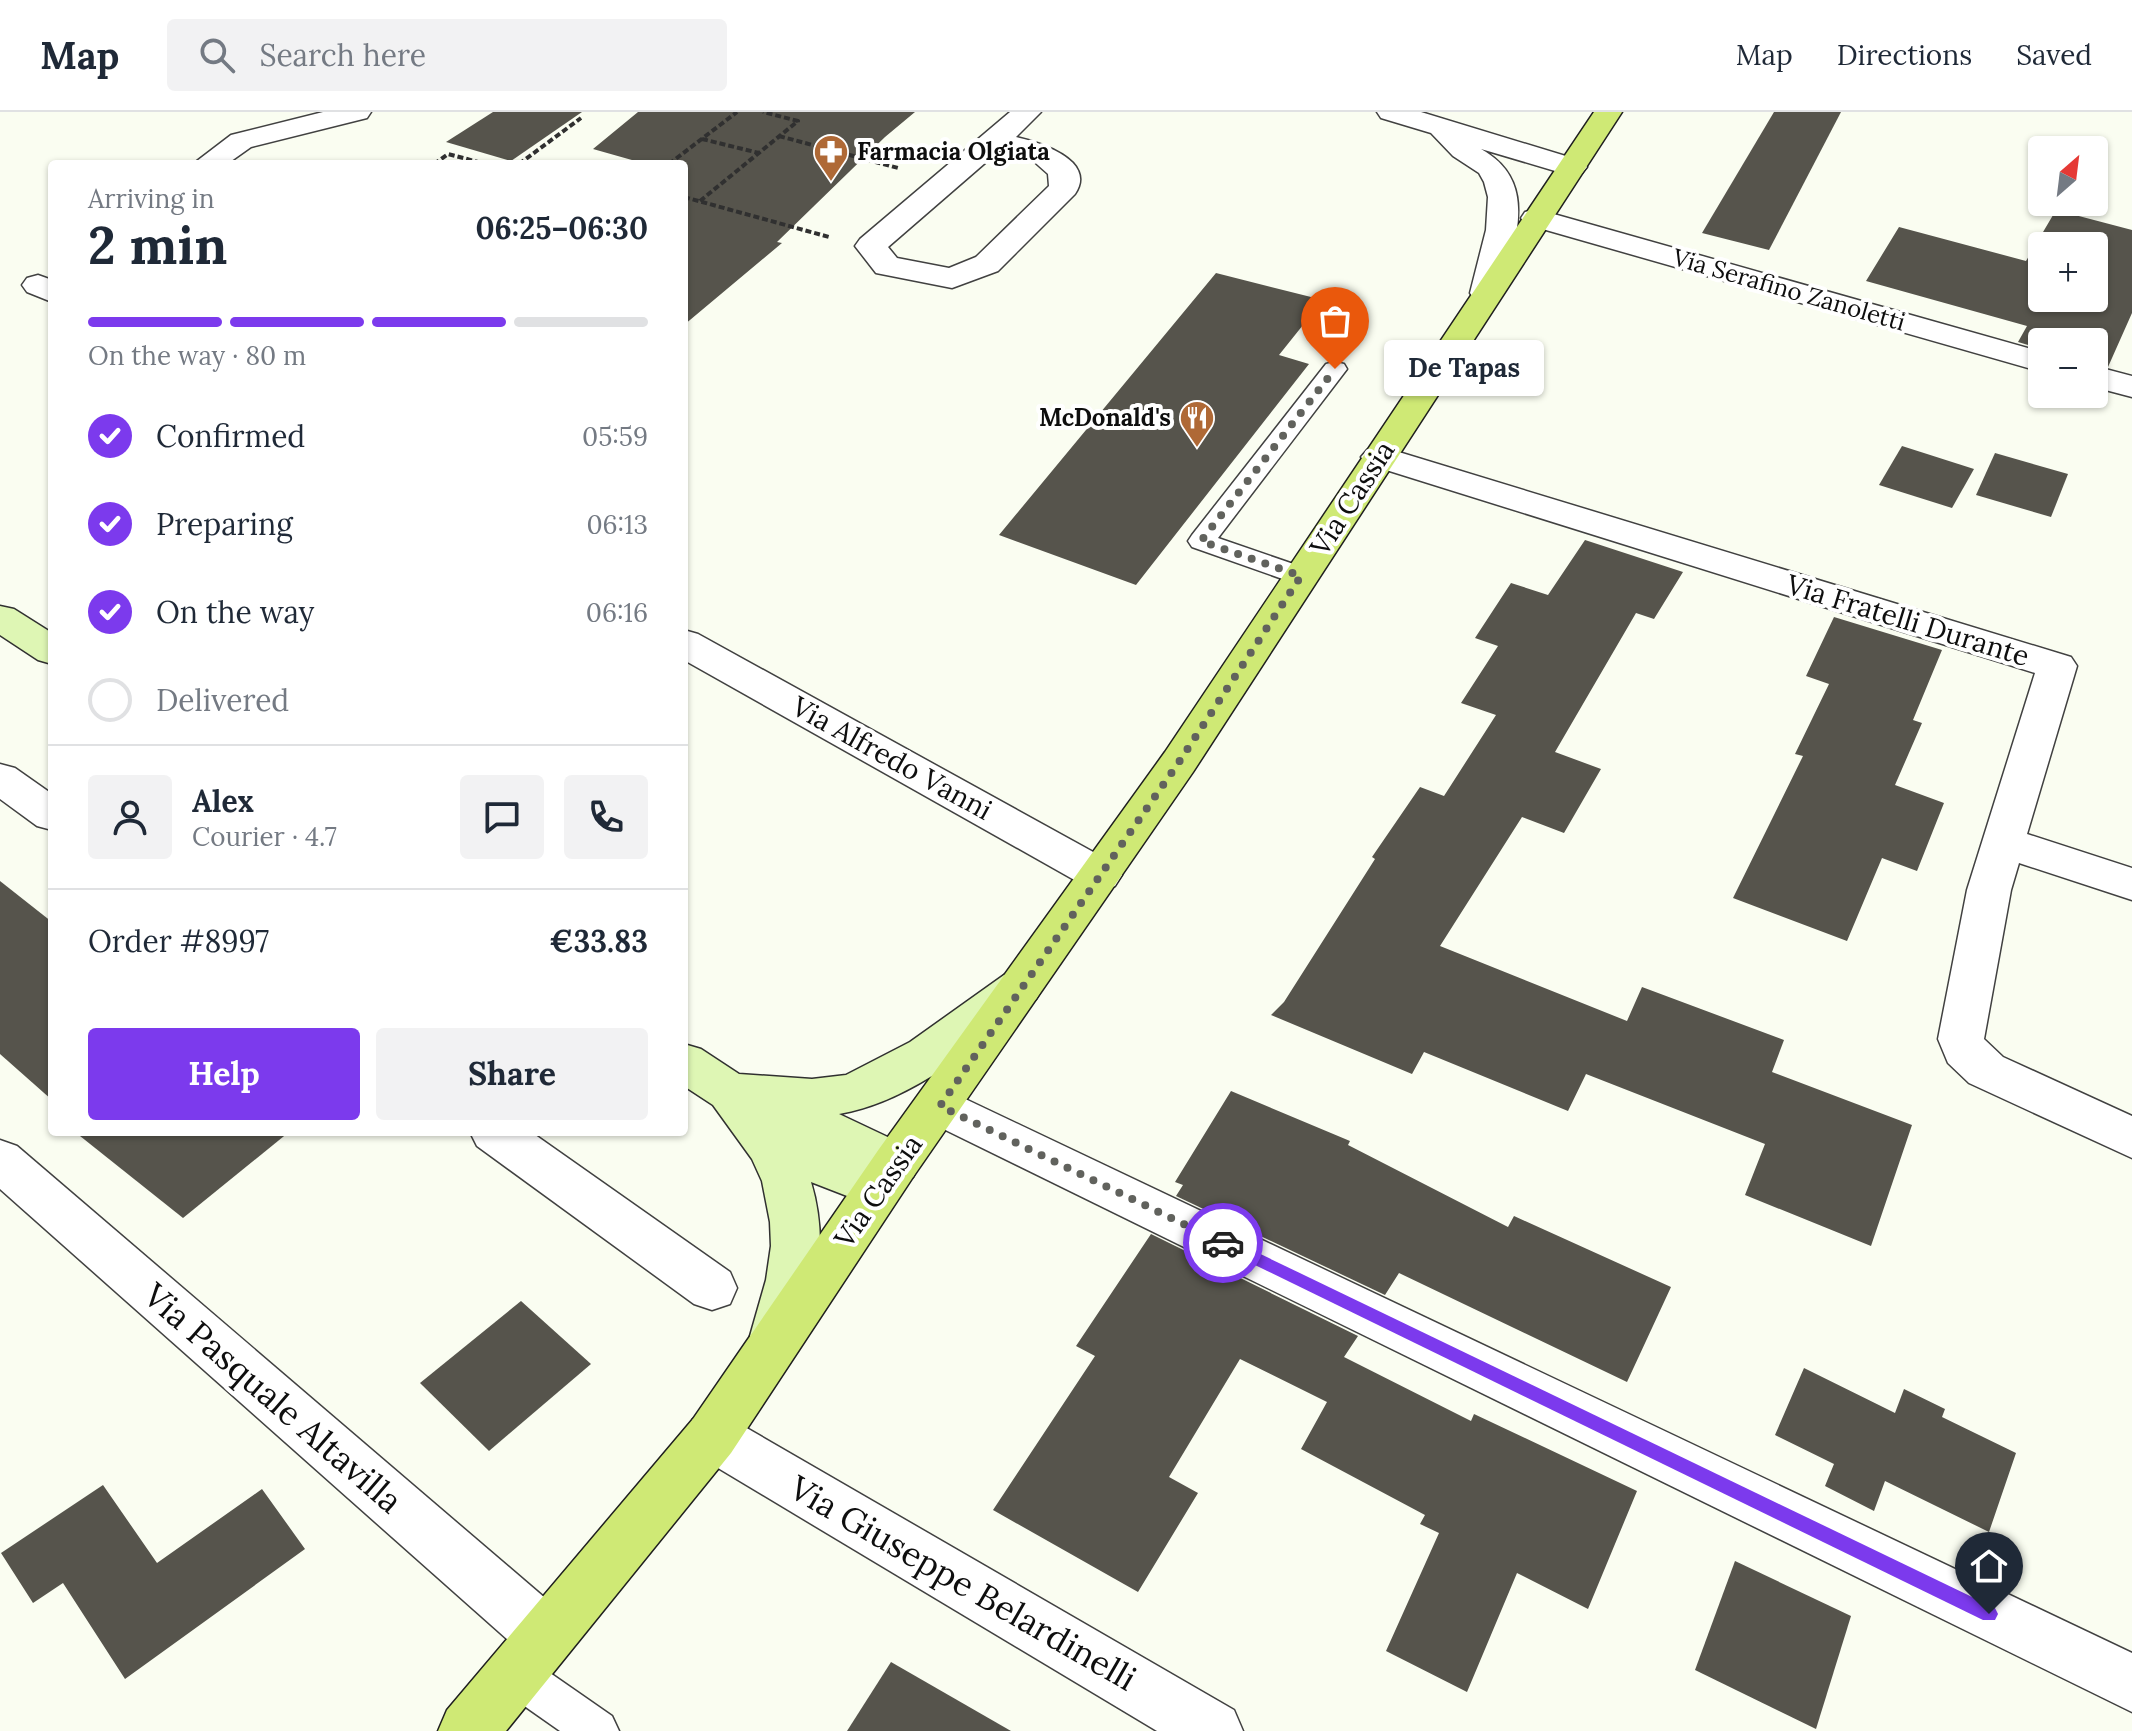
<!DOCTYPE html>
<meta charset="utf-8">
<style>
body{margin:0;font-family:Lora,serif;background:#f2f2f3;color:#1f2937;height:100vh;display:flex;flex-direction:column;font-size:30px;white-space:nowrap}
*{box-sizing:border-box;margin:0}
p{font-size:26px;color:#747a83}
.icon{flex:none;width:44px;height:44px;fill:none;stroke:currentColor;stroke-width:2;stroke-linecap:round;stroke-linejoin:round}
.map{position:relative;flex:1;overflow:hidden}
.details{position:absolute;left:48px;top:48px;width:640px;height:976px;display:flex;flex-direction:column;background:#fff;border-radius:8px;box-shadow:0 2px 6px #0004}
.details>*{flex:none}
.needle{width:52px;rotate:28deg}
.buttons{position:absolute;left:2028px;top:24px;display:grid;gap:16px}
.buttons a{display:grid;place-items:center;width:80px;height:80px;border-radius:8px;background:#fff;box-shadow:0 2px 6px #0004;font-size:40px}
.pin{position:absolute;display:grid;place-items:center;width:68px;height:68px;color:#fff;margin:-82px -34px;border-radius:50% 50% 50% 0;rotate:-45deg;box-shadow:0 0 8px #0007}
.pin .icon{rotate:45deg}
.courier{position:absolute;display:grid;place-items:center;width:80px;height:80px;margin:-40px;border:6px solid #7c3aed;border-radius:50%;background:#fff;color:#222;box-shadow:0 2px 10px #0007}
.bubble{position:absolute;height:56px;border-radius:8px;background:#fff;box-shadow:0 2px 6px #0004;font-size:26px;font-weight:800;line-height:56px;text-align:center}
.summary em{font-style:normal;font-weight:800}
.summary div{display:flex;flex-direction:column-reverse}
.summary{display:flex;align-items:center;justify-content:space-between;height:136px;padding:0 40px}
h1{font-size:52px;font-weight:800;line-height:60px}
.bar{display:grid;grid-template-columns:repeat(4,1fr);gap:12px 8px;align-content:center;height:96px;padding:0 40px}
.bar i{height:10px;border-radius:6px;background:#e0e1e3}
.bar .selected{background:#7c3aed}
.bar p{grid-column:span 4}
.line{display:flex;align-items:center;gap:20px;padding:0 40px;border-top:2px solid #e0e1e3}
.line div{flex:1}
.round{display:grid;place-items:center;flex:none;width:84px;height:84px;border-radius:8px;background:#f2f2f3}
ol{padding:0 40px;list-style:none}
li{display:flex;align-items:center;gap:24px;height:88px}
li p{margin-inline-start:auto}
li .icon{padding:8px;border-radius:50%;background:#7c3aed;color:#fff;stroke-width:4}
li:last-child{color:#747a83}
li i{width:44px;height:44px;border:4px solid #e0e1e3;border-radius:50%}
.button{display:flex;gap:16px;margin-top:auto;padding:16px 40px}
.button a{flex:1;height:92px;border-radius:8px;background:#7c3aed;color:#fff;font-size:32px;font-weight:800;line-height:92px;text-align:center}
.button a+a{background:#f2f2f3;color:#1f2937}
header{display:flex;align-items:center;gap:48px;box-sizing:border-box;height:112px;padding:0 40px;background:#fff;border-bottom:2px solid #e0e1e3}
header strong{font-size:38px}
nav{display:flex;gap:44px;margin-inline-start:auto;font-size:28px}
.search{width:560px;height:72px;background:#f2f2f3;display:flex;align-items:center;gap:20px;box-sizing:border-box;padding:0 28px;border-radius:8px;color:#747a83;font-size:30px}
.map>svg:first-child{display:block}
.building{fill:#56544c;fill-rule:evenodd}
.lines{fill:none;stroke-linecap:round;stroke-linejoin:round}
.lane-casing{stroke:#414141;stroke-width:3}
.street-casing{stroke:#414141;stroke-width:3}
.secondary-casing{stroke:#303030;stroke-width:3}
.primary-casing{stroke:#1f1f1f;stroke-width:3}
.path{stroke:#303030;stroke-width:4;stroke-dasharray:6 3;stroke-linecap:butt}
.lane{fill:#fff;fill-rule:evenodd}
.street{fill:#fff;fill-rule:evenodd}
.secondary{fill:#def6b4;fill-rule:evenodd}
.primary{fill:#cfe975;fill-rule:evenodd}
.route{fill:#7c3aed}
.done{stroke:#61625d;stroke-width:8;stroke-dasharray:0 14.4}
.labels{text-anchor:middle;stroke-width:8;stroke-linejoin:round;paint-order:stroke}
.far-poi-label{font-size:24px;font-weight:bold;fill:#0e0e0e;stroke:#fff;text-anchor:start}
.far-street-label{font-size:24px;fill:#0e0e0e;stroke:#fff}
.street-label{font-size:28px;fill:#0e0e0e;stroke:#fff}
.near-street-label{font-size:34px;fill:#0e0e0e;stroke:#fff}
</style>
<header>
<strong>Map</strong>
<div class="search"><svg class="icon" aria-label="search" viewBox="0 0 24 24"><circle cx="10" cy="10" r="6"/><path d="M15 15l6 6"/></svg>Search here</div>
<nav><a>Map</a><a>Directions</a><a>Saved</a></nav>
</header>
<div class="map">
<svg width="2132" height="1619" viewBox="0 0 2132 1619">
<rect width="100%" height="100%" fill="#fafdf1"/>
<g class="building">
<polygon points="493,0 582,0 511,49 446,30"/>
<polygon points="638,0 915,0 885,25 777,130 782,131 684,213 684,52 646,52 593,37"/>
<polygon points="1774,0 1841,0 1769,138 1702,121"/>
<path d="M2056,98L2132,118V201L2108,255L2094,251V230H2042V237L2018,230L2027,214L1866,169L1899,115L2026,149ZM2042,134H2094V186H2042Z"/>
<polygon points="1216,161 1323,188 1279,243 1309,252 1136,473 999,423"/>
<polygon points="1902,334 1974,357 1952,396 1879,373"/>
<polygon points="1995,341 2068,362 2051,405 1976,383"/>
<polygon points="1585,428 1683,460 1654,507 1636,501 1555,640 1601,657 1564,721 1522,705 1440,834 1627,909 1642,875 1784,928 1772,960 1912,1013 1871,1134 1745,1083 1765,1032 1586,962 1568,999 1424,940 1412,962 1271,903 1284,890 1375,747 1372,745 1420,675 1444,684 1496,603 1461,591 1498,534 1475,526 1511,471 1548,483"/>
<polygon points="1834,505 1942,538 1913,608 1922,611 1895,673 1944,691 1917,759 1882,746 1847,829 1733,786 1803,644 1795,642 1829,572 1806,564"/>
<polygon points="0,769 52,810 52,988 0,942"/>
<polygon points="1231,979 1350,1029 1348,1033 1508,1115 1514,1104 1671,1175 1627,1270 1399,1161 1385,1183 1176,1084 1183,1073 1175,1070"/>
<polygon points="75,1020 289,1020 183,1106"/>
<polygon points="1151,1122 1358,1224 1344,1245 1471,1309 1474,1302 1637,1379 1588,1497 1517,1461 1467,1580 1386,1539 1439,1421 1420,1412 1425,1403 1301,1337 1327,1290 1240,1247 1169,1365 1198,1381 1138,1480 993,1398 1095,1244 1076,1234"/>
<polygon points="521,1189 591,1252 489,1339 420,1271"/>
<polygon points="1804,1256 1895,1301 1904,1277 1945,1297 1942,1305 2016,1341 1989,1420 1885,1369 1874,1399 1825,1374 1834,1352 1775,1323"/>
<polygon points="103,1373 157,1451 262,1377 305,1437 125,1567 63,1471 33,1491 1,1441"/>
<polygon points="1735,1449 1851,1504 1816,1617 1695,1558"/>
<polygon points="891,1550 1011,1619 847,1619"/>
</g>
<g class="lines">
<defs>
<g id="lane">
<polygon points="1335,250 1344,252 1347,257 1218,426 1311,458 1315,464 1311,470 1301,473 1291,470 1192,435 1188,429 1192,423 1326,252"/>
<polygon points="515,1541 530,1547 612,1604 619,1619 560,1619 500,1577 494,1562 500,1547"/>
</g>
<g id="street">
<polygon points="323,0 371,0 367,6 251,35 227,52 193,52 231,23"/>
<path d="M1010,0H1041L1016,25C1038,30 1098,48 1075,82L998,159L952,176L876,161L855,134L860,127ZM1000,38L1030,46L1048,62L1049,74L976,145L949,156L897,146L888,135Z"/>
<path d="M1377,0H1421L1582,49L1587,55L1582,61L1572,64L1481,37C1526,62 1522,102 1511,147C1508,160 1505,176 1497,188L1486,191L1475,188L1470,181L1486,118L1488,85L1484,70L1479,61L1453,44L1431,21L1381,6Z"/>
<polygon points="1536,97 2042,240 2042,260 1525,112 1521,106 1525,100"/>
<polygon points="38,163 52,168 52,190 27,180 22,173 27,166"/>
<polygon points="2094,254 2132,264 2132,285 2094,275"/>
<polygon points="1379,334 2071,545 2077,554 2027,722 2132,756 2132,788 2019,751 2011,778 1984,927 2003,945 2132,1004 2132,1046 1969,971 1948,951 1938,927 1967,778 2035,561 1367,352 1361,345 1367,338"/>
<polygon points="684,518 698,522 1115,752 1122,763 1115,774 1100,779 1085,774 684,548"/>
<polygon points="0,652 15,656 52,682 52,718 37,714 0,687"/>
<polygon points="940,975 2132,1541 2132,1600 923,1007 916,994 923,981"/>
<polygon points="470,1020 531,1020 730,1160 737,1176 730,1192 712,1198 694,1192 477,1034"/>
<polygon points="0,1028 17,1034 566,1504 575,1524 566,1544 546,1552 526,1544 0,1077"/>
<polygon points="712,1300 731,1307 1234,1598 1243,1619 1157,1619 693,1341 685,1324 693,1307"/>
</g>
<g id="secondary">
<polygon points="0,494 14,497 52,521 52,552 38,548 0,523"/>
<path d="M1020,858L1036,863L1043,875L1036,887C977,932 914,989 839,1002L913,1037L920,1051L913,1065L899,1070L903,1076L895,1090L878,1096L811,1070C828,1127 820,1187 794,1240L776,1247L758,1240L750,1224L766,1168L771,1134L770,1110L762,1069L752,1047L713,993L684,974V932L701,937L739,962L812,967L846,963L910,930L1004,863Z"/>
</g>
<polygon id="primary" points="1594,0 1622,0 1193,660 913,1065 731,1341 506,1619 438,1619 447,1598 693,1307 879,1037 1165,640"/>
</defs>
<use href="#lane" class="lane-casing"/>
<use href="#street" class="street-casing"/>
<use href="#secondary" class="secondary-casing"/>
<use href="#primary" class="primary-casing"/>
<g class="path">
<polyline points="779,24 898,56"/>
<polyline points="702,27 759,41"/>
<polyline points="434,52 448,42 486,52"/>
<polyline points="519,52 581,6"/>
<polyline points="669,52 737,0"/>
<polyline points="684,85 829,125"/>
<polyline points="700,89 798,9 763,0"/>
</g>
<use href="#lane" class="lane"/>
<use href="#street" class="street"/>
<use href="#secondary" class="secondary"/>
<use href="#primary" class="primary"/>
</g>
<polygon class="route" points="1223,1124 1995,1496 1998,1502 1995,1508 1983,1508 1218,1135 1216,1131"/>
<g class="lines">
<polyline class="done" points="1223,1131 940,994 1179,650 1301,464 1201,429 1335,257"/>
</g>
<defs>
<symbol id="pharmacy-pin" viewBox="-11 -11 22 30"><path d="M0 17L-7.5 6A9.5 9.5 0 1 1 7.5 6Z" fill="#af6936" stroke="#fff"/><path d="M-2-6h4v4h4v4h-4v4h-4v-4h-4v-4h4Z" fill="#fff"/></symbol>
<symbol id="restaurant-pin" viewBox="-11 -11 22 30"><path d="M0 17L-7.5 6A9.5 9.5 0 1 1 7.5 6Z" fill="#af6936" stroke="#fff"/><path d="M-5-6h1v4h1v-4h1v4h1v-4h1v5L-1.5 .5V6h-2V.5L-5-1ZM5-6V6H3V1.5H1.5Q1.5-4 5-6Z" fill="#fff"/></symbol>
</defs>
<g fill-rule="evenodd">
<use href="#pharmacy-pin" x="811" y="20" width="40" height="54"/>
<use href="#restaurant-pin" x="1177" y="286" width="40" height="54"/>
</g>
<g class="labels">
<g class="far-poi-label">
<text x="857" y="48">Farmacia Olgiata</text>
<text x="1171" y="314" text-anchor="end">McDonald's</text>
</g>
<g class="far-street-label">
<text transform="translate(1789 178) rotate(16)" y="8">Via Serafino Zanoletti</text>
</g>
<g class="street-label">
<text transform="translate(1352 386) rotate(-57)" y="10">Via Cassia</text>
<text transform="translate(1908 508) rotate(17)" y="10">Via Fratelli Durante</text>
<text transform="translate(892 646) rotate(29)" y="10">Via Alfredo Vanni</text>
<text transform="translate(878 1079) rotate(-55)" y="10">Via Cassia</text>
</g>
<g class="near-street-label">
<text transform="translate(273 1286) rotate(41)" y="12">Via Pasquale Altavilla</text>
<text transform="translate(963 1471) rotate(30)" y="12">Via Giuseppe Belardinelli</text>
</g>
</g>
</svg>
<div class="buttons">
<a><svg class="needle" viewBox="-14 -14 28 28"><path d="M0-13l5 13h-10z" fill="#e53935"/><path d="M0 13l5-13h-10z" fill="#747a83"/></svg></a>
<a>+</a>
<a>−</a>
</div>
<div class="pin" style="left:1335px;top:257px;background:#ea580c"><svg class="icon" aria-label="bag" viewBox="0 0 24 24"><path d="M5 8h14l-1 12H6zM9 8a3 3 0 0 1 6 0"/></svg></div>
<div class="pin" style="left:1989px;top:1502px;background:#1f2937"><svg class="icon" aria-label="home" viewBox="0 0 24 24"><path d="M3 11l9-7 9 7M6 9v11h12V9"/></svg></div>
<div class="courier" style="left:1223px;top:1131px"><svg class="icon" aria-label="car" viewBox="0 0 24 24"><path d="M5 17H2v-5l4-1 3-4h7l3 4 3 1v5h-3M9 17h6M6 11h13"/><circle cx="7" cy="17" r="2"/><circle cx="17" cy="17" r="2"/></svg></div>
<div class="bubble" style="left:1384px;top:228px;width:160px">De Tapas</div>
<section class="details">
<div class="summary"><div><h1>2 min</h1><p>Arriving in</p></div><em>06:25–06:30</em></div>
<div class="bar"><i class="selected"></i><i class="selected"></i><i class="selected"></i><i></i><p>On the way · 80 m</p></div>
<ol>
<li><svg class="icon" aria-label="check" viewBox="0 0 24 24"><path d="M5 12l5 5 9-10"/></svg>Confirmed<p>05:59</p></li>
<li><svg class="icon" aria-label="check" viewBox="0 0 24 24"><path d="M5 12l5 5 9-10"/></svg>Preparing<p>06:13</p></li>
<li><svg class="icon" aria-label="check" viewBox="0 0 24 24"><path d="M5 12l5 5 9-10"/></svg>On the way<p>06:16</p></li>
<li><i></i>Delivered</li>
</ol>
<div class="line" style="height:144px"><a class="round"><svg class="icon" aria-label="person" viewBox="0 0 24 24"><circle cx="12" cy="8" r="4"/><path d="M4 21q1-7 8-7t8 7"/></svg></a><div><b>Alex</b><p>Courier · 4.7</p></div><a class="round"><svg class="icon" aria-label="chat" viewBox="0 0 24 24"><path d="M4 5h16v11H9l-5 4z"/></svg></a><a class="round"><svg class="icon" aria-label="phone" viewBox="0 0 24 24"><path d="M5 4h4l2 5-3 2q2 4 5 5l2-3 5 2v4C11 20 4 13 5 4z"/></svg></a></div>
<div class="line" style="height:104px"><div>Order #8997</div><b>€33.83</b></div>
<div class="button"><a>Help</a><a>Share</a></div>
</section>
</div>
